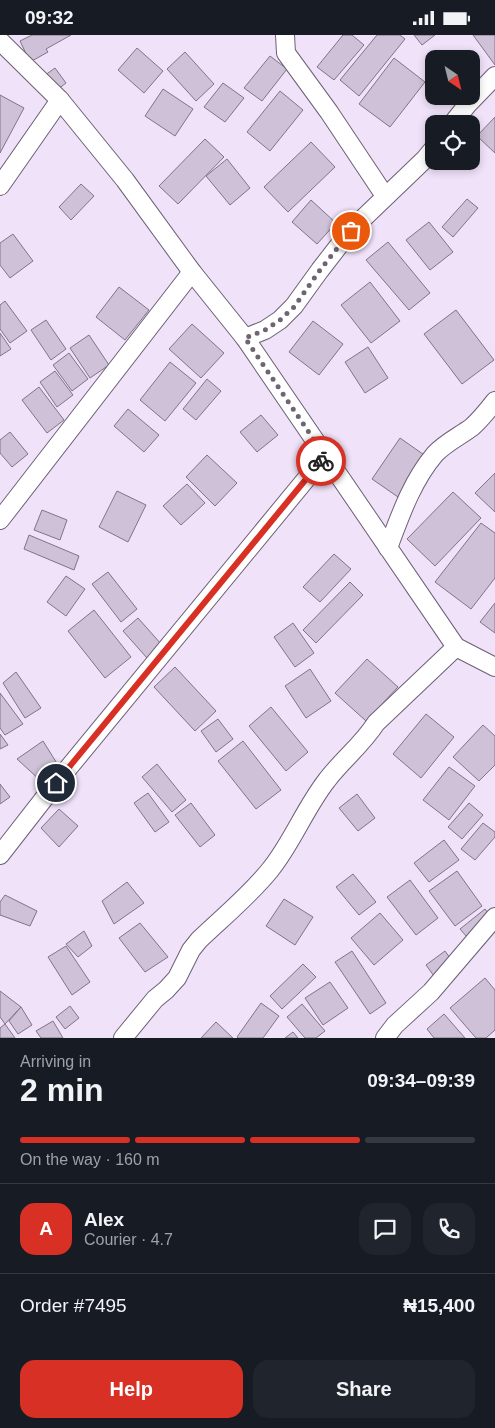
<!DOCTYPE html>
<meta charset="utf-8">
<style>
body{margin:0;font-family:Arial,sans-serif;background:#20242c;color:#f1f3f6;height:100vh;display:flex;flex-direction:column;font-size:19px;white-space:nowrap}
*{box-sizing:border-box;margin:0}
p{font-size:16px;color:#9ea1a6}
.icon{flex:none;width:28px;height:28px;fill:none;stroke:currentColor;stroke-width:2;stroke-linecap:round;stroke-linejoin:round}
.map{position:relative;height:1003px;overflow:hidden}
.panel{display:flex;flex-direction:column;background:#171b24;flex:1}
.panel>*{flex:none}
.needle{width:32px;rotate:145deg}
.buttons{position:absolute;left:425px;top:15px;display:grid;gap:10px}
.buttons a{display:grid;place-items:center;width:55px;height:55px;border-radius:10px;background:#171b24;box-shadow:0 2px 8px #0003;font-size:25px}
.pin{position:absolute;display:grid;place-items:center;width:42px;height:42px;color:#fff;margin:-21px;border:2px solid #fff;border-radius:50%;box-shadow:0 1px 5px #0007}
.courier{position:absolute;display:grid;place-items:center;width:50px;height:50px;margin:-25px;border:4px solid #d93025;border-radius:50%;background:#fff;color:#222;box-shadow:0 1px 6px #0007}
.overview em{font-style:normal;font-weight:700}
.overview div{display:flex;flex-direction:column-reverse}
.overview{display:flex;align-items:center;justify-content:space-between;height:85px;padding:0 20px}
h1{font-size:32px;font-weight:700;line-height:38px}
.bar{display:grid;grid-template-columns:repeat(4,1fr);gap:8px 5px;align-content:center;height:60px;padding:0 20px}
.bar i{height:6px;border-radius:4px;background:#363941}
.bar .on{background:#d93025}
.bar p{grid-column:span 4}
.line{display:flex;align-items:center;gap:12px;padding:0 20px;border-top:1px solid #363941}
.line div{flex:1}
.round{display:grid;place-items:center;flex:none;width:52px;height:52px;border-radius:15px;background:#20242c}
.button{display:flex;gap:10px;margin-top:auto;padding:10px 20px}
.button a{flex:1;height:58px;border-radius:15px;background:#d93025;color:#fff;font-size:20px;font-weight:700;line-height:58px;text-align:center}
.button a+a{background:#20242c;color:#f1f3f6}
.status{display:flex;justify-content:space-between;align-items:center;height:35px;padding:0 25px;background:#171b24;direction:ltr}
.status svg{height:14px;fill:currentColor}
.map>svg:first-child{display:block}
.building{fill:#cfc1d7;stroke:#817489}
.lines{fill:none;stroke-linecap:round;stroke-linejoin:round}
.street-casing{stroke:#6c6074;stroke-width:20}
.street{stroke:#fff;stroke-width:18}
.done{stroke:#6e6573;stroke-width:5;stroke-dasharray:0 9}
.route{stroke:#d93025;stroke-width:6}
</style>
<div class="status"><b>09:32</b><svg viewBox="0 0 49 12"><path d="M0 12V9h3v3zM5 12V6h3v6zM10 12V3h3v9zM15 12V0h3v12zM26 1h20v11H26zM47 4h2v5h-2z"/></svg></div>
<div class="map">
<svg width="495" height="1003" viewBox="0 0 495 1003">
<rect width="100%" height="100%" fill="#f0e2f9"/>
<g class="building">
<polygon points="32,0 71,0 46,14 48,17 30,27 20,6"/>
<polygon points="343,0 352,0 364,10 334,45 317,32"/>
<polygon points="377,0 400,0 405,4 359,61 340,45"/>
<polygon points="414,0 435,0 422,10"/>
<polygon points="473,0 495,0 495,30"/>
<polygon points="137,13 163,36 144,58 118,35"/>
<polygon points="185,17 214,49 196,66 167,34"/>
<polygon points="270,21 287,34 262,66 244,53"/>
<polygon points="394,23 425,47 390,92 359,69"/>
<polygon points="55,33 66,48 53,58 41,43"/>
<polygon points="223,48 244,63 225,87 204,72"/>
<polygon points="163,54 193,74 175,101 145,81"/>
<polygon points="280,56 303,75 270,116 247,97"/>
<polygon points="0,60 24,73 0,118"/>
<polygon points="495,82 495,118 477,101"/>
<polygon points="205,104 224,122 178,169 159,151"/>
<polygon points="311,107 335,132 288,177 264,152"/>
<polygon points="227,124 250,153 230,170 206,141"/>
<polygon points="81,149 94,161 71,185 59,172"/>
<polygon points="467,164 478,173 453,202 442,192"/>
<polygon points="311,165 336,188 317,209 292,187"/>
<polygon points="429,187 453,217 430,235 406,205"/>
<polygon points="13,199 33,226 10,243 0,230 0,208"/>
<polygon points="388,207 430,258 409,275 366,225"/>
<polygon points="370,247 400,286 371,308 341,270"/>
<polygon points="119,252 149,275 125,305 96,282"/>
<polygon points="5,266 27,296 10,308 0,294 0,270"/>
<polygon points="456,275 494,325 462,349 424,299"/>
<polygon points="46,285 66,314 51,325 31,295"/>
<polygon points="313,286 343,309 319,340 289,317"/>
<polygon points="192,289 224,318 201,343 169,314"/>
<polygon points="0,298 11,314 0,321"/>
<polygon points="89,300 109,330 90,343 70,313"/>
<polygon points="368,312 388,343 365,358 345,327"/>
<polygon points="69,318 88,344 72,356 53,330"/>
<polygon points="170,327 196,348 165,386 140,365"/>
<polygon points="55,336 73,360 57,372 40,347"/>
<polygon points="207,344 221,356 196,385 183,374"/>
<polygon points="39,352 64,385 47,398 22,365"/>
<polygon points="128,374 159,400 144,417 114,391"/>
<polygon points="261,380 278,400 257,417 240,397"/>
<polygon points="10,397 28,419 12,432 0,418 0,405"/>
<polygon points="400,403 427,422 398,462 372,444"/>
<polygon points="207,420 237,448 215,471 186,442"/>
<polygon points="495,438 495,477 475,458"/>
<polygon points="187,449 205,468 181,490 163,471"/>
<polygon points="117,456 146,470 128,507 99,492"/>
<polygon points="453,457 481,483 435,531 407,504"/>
<polygon points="42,475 67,485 60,505 34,495"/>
<polygon points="481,488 495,498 495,543 471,574 435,547"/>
<polygon points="29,500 79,521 74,535 24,514"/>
<polygon points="334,519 351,534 320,567 303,552"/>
<polygon points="108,537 137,574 121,587 92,549"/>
<polygon points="66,541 85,554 66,581 47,567"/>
<polygon points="350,547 363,560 316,608 303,595"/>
<polygon points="495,568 495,598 480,587"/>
<polygon points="94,575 131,622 105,643 68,596"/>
<polygon points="138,583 162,610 147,623 123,596"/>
<polygon points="293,588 314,618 295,632 274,602"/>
<polygon points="367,624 398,652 366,686 335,658"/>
<polygon points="175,632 216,676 195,696 154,652"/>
<polygon points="310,634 331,666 306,683 285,651"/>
<polygon points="16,637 41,673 25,683 3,648"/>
<polygon points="0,658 23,689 5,700 0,693"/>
<polygon points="271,672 308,717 286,736 249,691"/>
<polygon points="426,679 454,702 421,743 393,719"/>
<polygon points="218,684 233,704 216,717 201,696"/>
<polygon points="483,690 495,701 495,730 479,746 453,722"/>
<polygon points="0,699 8,710 0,714"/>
<polygon points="43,706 58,730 41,746 17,724"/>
<polygon points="243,706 281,755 256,774 218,726"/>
<polygon points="157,729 186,765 172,777 142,742"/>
<polygon points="449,732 475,751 449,785 423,765"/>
<polygon points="0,749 10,762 0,769"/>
<polygon points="148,758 169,787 155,797 134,768"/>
<polygon points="357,759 375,783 358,796 339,773"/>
<polygon points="191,768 215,800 200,812 175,780"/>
<polygon points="469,768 483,780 462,804 448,792"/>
<polygon points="59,774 78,791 59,812 41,793"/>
<polygon points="483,788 495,797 495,802 475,825 461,814"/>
<polygon points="444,805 459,825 429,847 414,828"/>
<polygon points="457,836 482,871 455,891 429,856"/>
<polygon points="353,839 376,867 359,880 336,852"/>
<polygon points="410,845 438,883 416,900 387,862"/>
<polygon points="127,847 144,868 114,889 102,866"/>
<polygon points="5,860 37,876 30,891 0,880 0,867"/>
<polygon points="284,864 313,882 295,910 266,891"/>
<polygon points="485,874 492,883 467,902 460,894"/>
<polygon points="380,878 403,905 374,930 351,903"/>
<polygon points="140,888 168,922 145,937 119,903"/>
<polygon points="84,896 92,911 78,922 66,909"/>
<polygon points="66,911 90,947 72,960 48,922"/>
<polygon points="352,916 386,968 370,979 335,927"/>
<polygon points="445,916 453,927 434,941 426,930"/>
<polygon points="303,929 316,942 282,974 270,961"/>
<polygon points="485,943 495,955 495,995 486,1003 476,1003 450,973"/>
<polygon points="330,947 348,973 323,990 305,963"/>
<polygon points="0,956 21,972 5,989 0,982"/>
<polygon points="261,968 279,981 263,1003 238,1003 237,1002"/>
<polygon points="302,969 325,996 316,1003 305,1003 287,982"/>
<polygon points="70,971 79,983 65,994 56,982"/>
<polygon points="21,972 32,990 18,999 9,986"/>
<polygon points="444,979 465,1003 434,1003 427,994"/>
<polygon points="53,986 63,1003 41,1003 36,996"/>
<polygon points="216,987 233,1003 201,1003"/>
<polygon points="5,989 15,1003 0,1003 0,993"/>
<polygon points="293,997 298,1003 285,1003"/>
</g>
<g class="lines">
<defs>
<g id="street">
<polyline points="285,0 286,18 329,77 385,161"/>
<polyline points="0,6 60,65 125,145 192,237 245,303 456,612 495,632"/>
<polyline points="452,89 468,69 495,41"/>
<polyline points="0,151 60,65"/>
<polyline points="245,303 265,295 280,285 294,271 320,235 351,195 425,124 434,113"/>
<polyline points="0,485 192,237"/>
<path d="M388,513C400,481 412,446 435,419C445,408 460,401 472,392C481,384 488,375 495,366"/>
<polyline points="0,820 56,748 325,421"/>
<path d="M123,1003L155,964L166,955L177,943L191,915L199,905C223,882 249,861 270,835C292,808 305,773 327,745C342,725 362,710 376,688L456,612"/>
<polyline points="385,1003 395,990 431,957 495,882"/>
</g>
</defs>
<use href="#street" class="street-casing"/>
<use href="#street" class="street"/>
</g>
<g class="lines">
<polyline class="done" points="321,426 325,421 245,303 265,295 280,285 294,272 320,235 351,196"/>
<polyline class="route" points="56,748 321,426"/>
</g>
</svg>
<div class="buttons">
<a><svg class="needle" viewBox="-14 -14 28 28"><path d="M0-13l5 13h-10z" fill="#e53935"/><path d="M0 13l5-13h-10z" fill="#9ea1a6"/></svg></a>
<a><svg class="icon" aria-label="locate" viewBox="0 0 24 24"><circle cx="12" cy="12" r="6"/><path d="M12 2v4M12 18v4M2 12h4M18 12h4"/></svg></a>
</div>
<div class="pin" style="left:351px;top:196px;background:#ea580c"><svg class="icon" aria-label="bag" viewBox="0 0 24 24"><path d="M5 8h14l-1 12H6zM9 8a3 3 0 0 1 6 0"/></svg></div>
<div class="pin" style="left:56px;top:748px;background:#1f2937"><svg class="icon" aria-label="home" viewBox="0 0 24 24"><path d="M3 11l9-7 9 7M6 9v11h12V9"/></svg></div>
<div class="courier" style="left:321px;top:426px"><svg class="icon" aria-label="bike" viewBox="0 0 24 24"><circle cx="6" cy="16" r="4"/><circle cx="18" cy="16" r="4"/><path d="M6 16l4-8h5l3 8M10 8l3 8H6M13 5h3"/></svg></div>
</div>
<section class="panel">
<div class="overview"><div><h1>2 min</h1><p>Arriving in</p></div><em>09:34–09:39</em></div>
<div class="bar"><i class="on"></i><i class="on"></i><i class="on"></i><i></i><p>On the way · 160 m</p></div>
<div class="line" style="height:90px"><b class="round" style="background:#d93025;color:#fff">A</b><div><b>Alex</b><p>Courier · 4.7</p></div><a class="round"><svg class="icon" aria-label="chat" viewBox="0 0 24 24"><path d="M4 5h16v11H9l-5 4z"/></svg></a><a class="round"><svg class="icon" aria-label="phone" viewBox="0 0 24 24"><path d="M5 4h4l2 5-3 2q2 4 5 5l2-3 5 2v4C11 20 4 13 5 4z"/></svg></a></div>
<div class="line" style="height:65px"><div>Order #7495</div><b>₦15,400</b></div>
<div class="button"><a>Help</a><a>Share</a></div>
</section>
